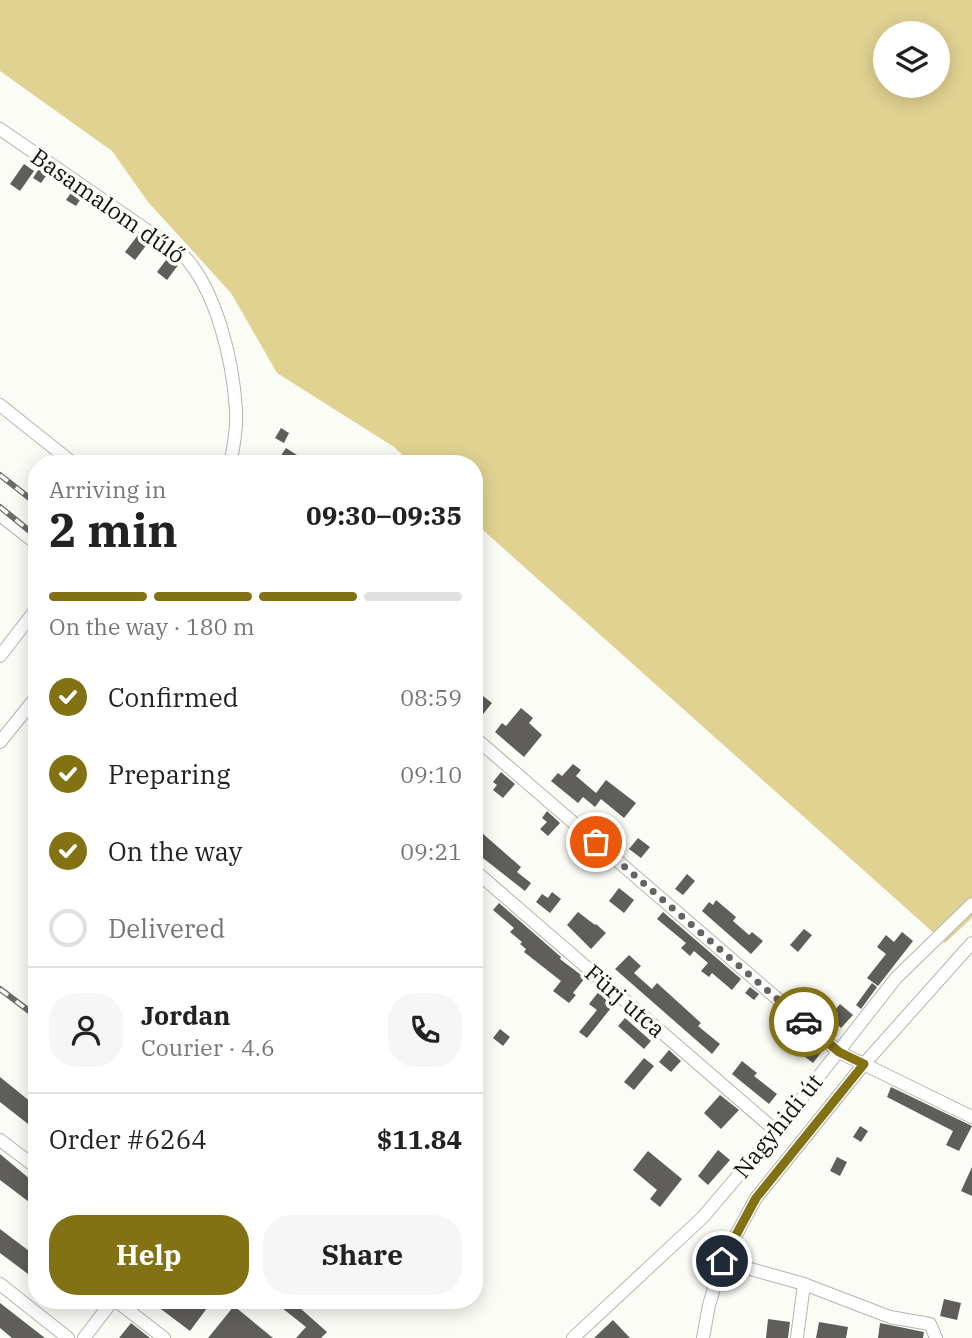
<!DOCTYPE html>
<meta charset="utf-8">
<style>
body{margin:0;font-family:"IBM Plex Serif",serif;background:#f6f6f6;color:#222;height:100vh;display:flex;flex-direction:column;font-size:26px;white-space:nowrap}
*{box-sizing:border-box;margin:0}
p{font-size:23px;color:#767676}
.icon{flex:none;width:38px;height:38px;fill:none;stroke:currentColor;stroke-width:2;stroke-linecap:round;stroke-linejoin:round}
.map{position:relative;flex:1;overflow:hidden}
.drawer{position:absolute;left:28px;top:455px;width:455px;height:854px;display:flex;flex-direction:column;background:#fff;border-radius:28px;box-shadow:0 4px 18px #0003}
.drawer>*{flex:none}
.controls{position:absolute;left:873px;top:21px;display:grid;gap:14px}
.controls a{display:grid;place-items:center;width:77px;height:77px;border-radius:50%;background:#fff;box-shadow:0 4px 18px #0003;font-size:35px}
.pin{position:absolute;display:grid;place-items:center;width:60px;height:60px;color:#fff;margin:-30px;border:4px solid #fff;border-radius:50%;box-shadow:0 2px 7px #0007}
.courier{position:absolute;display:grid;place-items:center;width:70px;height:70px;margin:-35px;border:5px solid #827213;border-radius:50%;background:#fff;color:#222;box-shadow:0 2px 9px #0007}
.overview em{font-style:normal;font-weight:700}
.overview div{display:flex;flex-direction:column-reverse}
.overview{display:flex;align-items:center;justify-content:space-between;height:119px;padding:0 21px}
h1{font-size:46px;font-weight:700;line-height:52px}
.bar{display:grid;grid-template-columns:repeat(4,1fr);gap:10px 7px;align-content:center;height:84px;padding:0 21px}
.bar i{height:9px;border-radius:5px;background:#e0e0e0}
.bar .active{background:#827213}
.bar p{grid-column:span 4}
.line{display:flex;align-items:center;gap:18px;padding:0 21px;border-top:2px solid #e0e0e0}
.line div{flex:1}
.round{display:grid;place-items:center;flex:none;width:74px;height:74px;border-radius:28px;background:#f6f6f6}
ol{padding:0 21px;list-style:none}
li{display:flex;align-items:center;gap:21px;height:77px}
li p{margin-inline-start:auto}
li .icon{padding:7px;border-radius:50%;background:#827213;color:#fff;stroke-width:4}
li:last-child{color:#767676}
li i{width:38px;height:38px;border:4px solid #e0e0e0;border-radius:50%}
.primary-button{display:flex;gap:14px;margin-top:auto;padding:14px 21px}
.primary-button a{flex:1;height:80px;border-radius:28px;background:#827213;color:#fff;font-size:28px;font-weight:700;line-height:80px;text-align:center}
.primary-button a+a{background:#f6f6f6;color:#222}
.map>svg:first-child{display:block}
.green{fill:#e0d391;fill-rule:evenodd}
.building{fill:#5f5e5b}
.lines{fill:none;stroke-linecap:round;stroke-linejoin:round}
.minor-casing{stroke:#b5b4b0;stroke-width:14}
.minor{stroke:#fff;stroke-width:12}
.rail-casing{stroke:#6c6b68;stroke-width:6}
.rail{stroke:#fcfcf7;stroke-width:3.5;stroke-dasharray:10;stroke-linecap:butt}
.done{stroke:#646361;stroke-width:7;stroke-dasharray:0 12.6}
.route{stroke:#827213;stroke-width:9}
.labels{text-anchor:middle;stroke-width:7;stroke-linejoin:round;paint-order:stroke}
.street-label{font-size:23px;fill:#121110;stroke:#fcfcf7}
</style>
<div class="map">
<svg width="972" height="1338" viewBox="0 0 972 1338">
<rect width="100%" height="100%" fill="#fcfcf7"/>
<path class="green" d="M0,0H972V918L945,943L474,522V464H412L394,447L277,373L231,293L148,202L112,151L0,71ZM886,33H938V86H886Z"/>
<g class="building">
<polygon points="24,164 34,171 20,191 10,184"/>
<polygon points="40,167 48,173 41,183 33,178"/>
<polygon points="73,190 82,197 76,206 66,200"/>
<polygon points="138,235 148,243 135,260 125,252"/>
<polygon points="169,256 179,264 167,280 157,272"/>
<polygon points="281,428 289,433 284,443 275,438"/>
<polygon points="286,448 311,464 290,464 280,457"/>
<polygon points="474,689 492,703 480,718 474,714"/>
<polygon points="521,708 533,718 529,723 542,735 524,757 495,732 502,723 506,726"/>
<polygon points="573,764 581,770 576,776 596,793 606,780 636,803 624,818 601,799 595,807 583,797 578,803 551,781 558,773 562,776"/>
<polygon points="501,772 515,784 503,798 493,790 497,785 493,782"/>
<polygon points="547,811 560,823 548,836 540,829 547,822 542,818"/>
<polygon points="474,826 521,867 517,872 531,883 525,891 474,851"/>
<polygon points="638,838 650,847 641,858 629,849"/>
<polygon points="584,848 598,858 588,871 574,860"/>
<polygon points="687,874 695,881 683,895 675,889"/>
<polygon points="619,888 634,900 624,913 609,901"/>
<polygon points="552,892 561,899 550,913 536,902 542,894 548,898"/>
<polygon points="716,900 736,917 733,921 749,935 752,932 763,941 751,954 702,911 709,902 713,905"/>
<polygon points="499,903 561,957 560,959 585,978 573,993 576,995 569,1003 553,991 561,981 524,952 526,949 520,944 522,942 510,932 514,928 493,910"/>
<polygon points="578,912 595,925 596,924 606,933 591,949 567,925"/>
<polygon points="663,912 741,979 732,990 712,973 709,977 701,971 708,963 694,951 690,956 681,948 686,943 657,919"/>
<polygon points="804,929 812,935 798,952 790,945"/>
<polygon points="902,932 913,941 878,986 867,978 886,954 877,947 886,935 894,942"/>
<polygon points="629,955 641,966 634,973 652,989 657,983 701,1023 698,1026 720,1044 712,1054 615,969"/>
<polygon points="872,983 877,987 861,1009 856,1005"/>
<polygon points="750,987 759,994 754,1000 745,993"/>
<polygon points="600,990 615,1003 587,1038 579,1032 597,1010 589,1004"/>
<polygon points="840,1004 853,1015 841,1028 829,1017"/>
<polygon points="625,1018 651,1041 644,1049 618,1026"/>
<polygon points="500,1029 510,1037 503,1046 493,1038"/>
<polygon points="810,1039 823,1050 813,1063 800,1053"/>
<polygon points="669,1050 681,1061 671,1072 659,1062"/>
<polygon points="644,1058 654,1066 634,1090 624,1082"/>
<polygon points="742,1061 757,1073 754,1076 777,1094 769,1104 732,1074"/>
<polygon points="0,1077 37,1107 37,1131 0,1102"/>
<polygon points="891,1087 972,1126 959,1151 946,1145 953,1131 887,1097"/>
<polygon points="720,1095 739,1110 721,1129 704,1113"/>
<polygon points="860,1126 868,1131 861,1142 853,1137"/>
<polygon points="718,1150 730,1160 708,1185 698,1176"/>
<polygon points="648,1151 682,1179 660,1207 650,1199 657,1190 633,1170"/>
<polygon points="0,1154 37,1185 37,1208 0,1180"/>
<polygon points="837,1157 847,1162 840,1176 830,1171"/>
<polygon points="972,1167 972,1196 961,1191"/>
<polygon points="0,1229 37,1257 37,1263 28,1274 0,1253"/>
<polygon points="944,1299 961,1303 957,1320 940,1316"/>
<polygon points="149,1300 213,1300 190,1331"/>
<polygon points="272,1300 291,1300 327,1332 321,1338 296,1338 306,1327"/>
<polygon points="0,1303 45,1338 12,1338 0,1328"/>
<polygon points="234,1306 273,1338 208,1338"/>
<polygon points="768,1319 790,1322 788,1338 766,1338"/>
<polygon points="613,1320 630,1338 594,1338"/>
<polygon points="819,1322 848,1327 846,1338 816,1338"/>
<polygon points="131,1323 150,1338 119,1338"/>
<polygon points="880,1323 924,1332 923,1338 878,1338"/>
</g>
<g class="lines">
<defs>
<g id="minor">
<path d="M0,129L184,256C217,292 233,361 236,410C237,428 234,446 230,464"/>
<polyline points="0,405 74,464"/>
<polyline points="0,515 37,544"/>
<polyline points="0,656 37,608"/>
<polyline points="474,737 839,1052 972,1117"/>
<polyline points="0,742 37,696"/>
<polyline points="474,870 776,1131"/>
<polyline points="0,1140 37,1168"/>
<polyline points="722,1261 804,1284 797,1338"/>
<polyline points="0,1284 68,1338"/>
<polyline points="804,1284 890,1317 930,1324 936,1338"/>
<polyline points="115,1300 164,1338"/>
<polyline points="84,1338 113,1300"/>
<polyline points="573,1338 703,1217 776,1131 896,978 972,904"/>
<polyline points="703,1338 709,1305 722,1261 756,1198 864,1064 972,943"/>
</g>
</defs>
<use href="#minor" class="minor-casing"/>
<use href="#minor" class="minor"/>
<defs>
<g id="rail">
<polyline points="0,475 37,504"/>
<polyline points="0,507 37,537"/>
<polyline points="0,989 37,1017"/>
</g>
</defs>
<use href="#rail" class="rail-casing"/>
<use href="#rail" class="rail"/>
</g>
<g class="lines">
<polyline class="done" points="596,842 804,1022"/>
<polyline class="route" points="722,1261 756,1198 864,1064 839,1052 804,1022"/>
</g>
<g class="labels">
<g class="street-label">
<text transform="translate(108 206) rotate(35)" y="8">Basamalom dűlő</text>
<text transform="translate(625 1001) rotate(41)" y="8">Fürj utca</text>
<text transform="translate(778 1126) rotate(-51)" y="8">Nagyhidi út</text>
</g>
</g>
</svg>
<div class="controls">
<a><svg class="icon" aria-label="layers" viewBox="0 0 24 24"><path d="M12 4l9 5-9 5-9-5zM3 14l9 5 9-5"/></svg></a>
</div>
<div class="pin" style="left:596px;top:842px;background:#ea580c"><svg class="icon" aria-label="bag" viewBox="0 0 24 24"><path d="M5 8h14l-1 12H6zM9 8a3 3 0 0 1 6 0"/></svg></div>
<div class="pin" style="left:722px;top:1261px;background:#1f2937"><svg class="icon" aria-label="home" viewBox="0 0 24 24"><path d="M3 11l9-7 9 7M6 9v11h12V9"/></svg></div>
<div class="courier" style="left:804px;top:1022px"><svg class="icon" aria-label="car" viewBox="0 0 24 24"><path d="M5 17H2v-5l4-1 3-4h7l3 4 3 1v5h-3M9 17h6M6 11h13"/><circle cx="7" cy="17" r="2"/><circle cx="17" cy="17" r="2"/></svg></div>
<section class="drawer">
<div class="overview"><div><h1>2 min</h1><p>Arriving in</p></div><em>09:30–09:35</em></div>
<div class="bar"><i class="active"></i><i class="active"></i><i class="active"></i><i></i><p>On the way · 180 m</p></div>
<ol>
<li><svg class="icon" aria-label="check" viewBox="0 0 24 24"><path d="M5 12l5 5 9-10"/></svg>Confirmed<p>08:59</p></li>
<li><svg class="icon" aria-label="check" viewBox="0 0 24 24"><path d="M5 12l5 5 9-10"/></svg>Preparing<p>09:10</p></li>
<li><svg class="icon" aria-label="check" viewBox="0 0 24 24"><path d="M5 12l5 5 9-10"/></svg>On the way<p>09:21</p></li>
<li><i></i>Delivered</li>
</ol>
<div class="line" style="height:126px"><a class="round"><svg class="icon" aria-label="person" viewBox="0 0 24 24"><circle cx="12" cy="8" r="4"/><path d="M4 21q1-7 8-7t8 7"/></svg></a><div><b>Jordan</b><p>Courier · 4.6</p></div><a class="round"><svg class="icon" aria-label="phone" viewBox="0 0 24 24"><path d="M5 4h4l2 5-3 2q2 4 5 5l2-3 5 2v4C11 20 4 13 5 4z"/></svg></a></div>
<div class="line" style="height:91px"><div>Order #6264</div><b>$11.84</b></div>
<div class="primary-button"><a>Help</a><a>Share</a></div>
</section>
</div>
